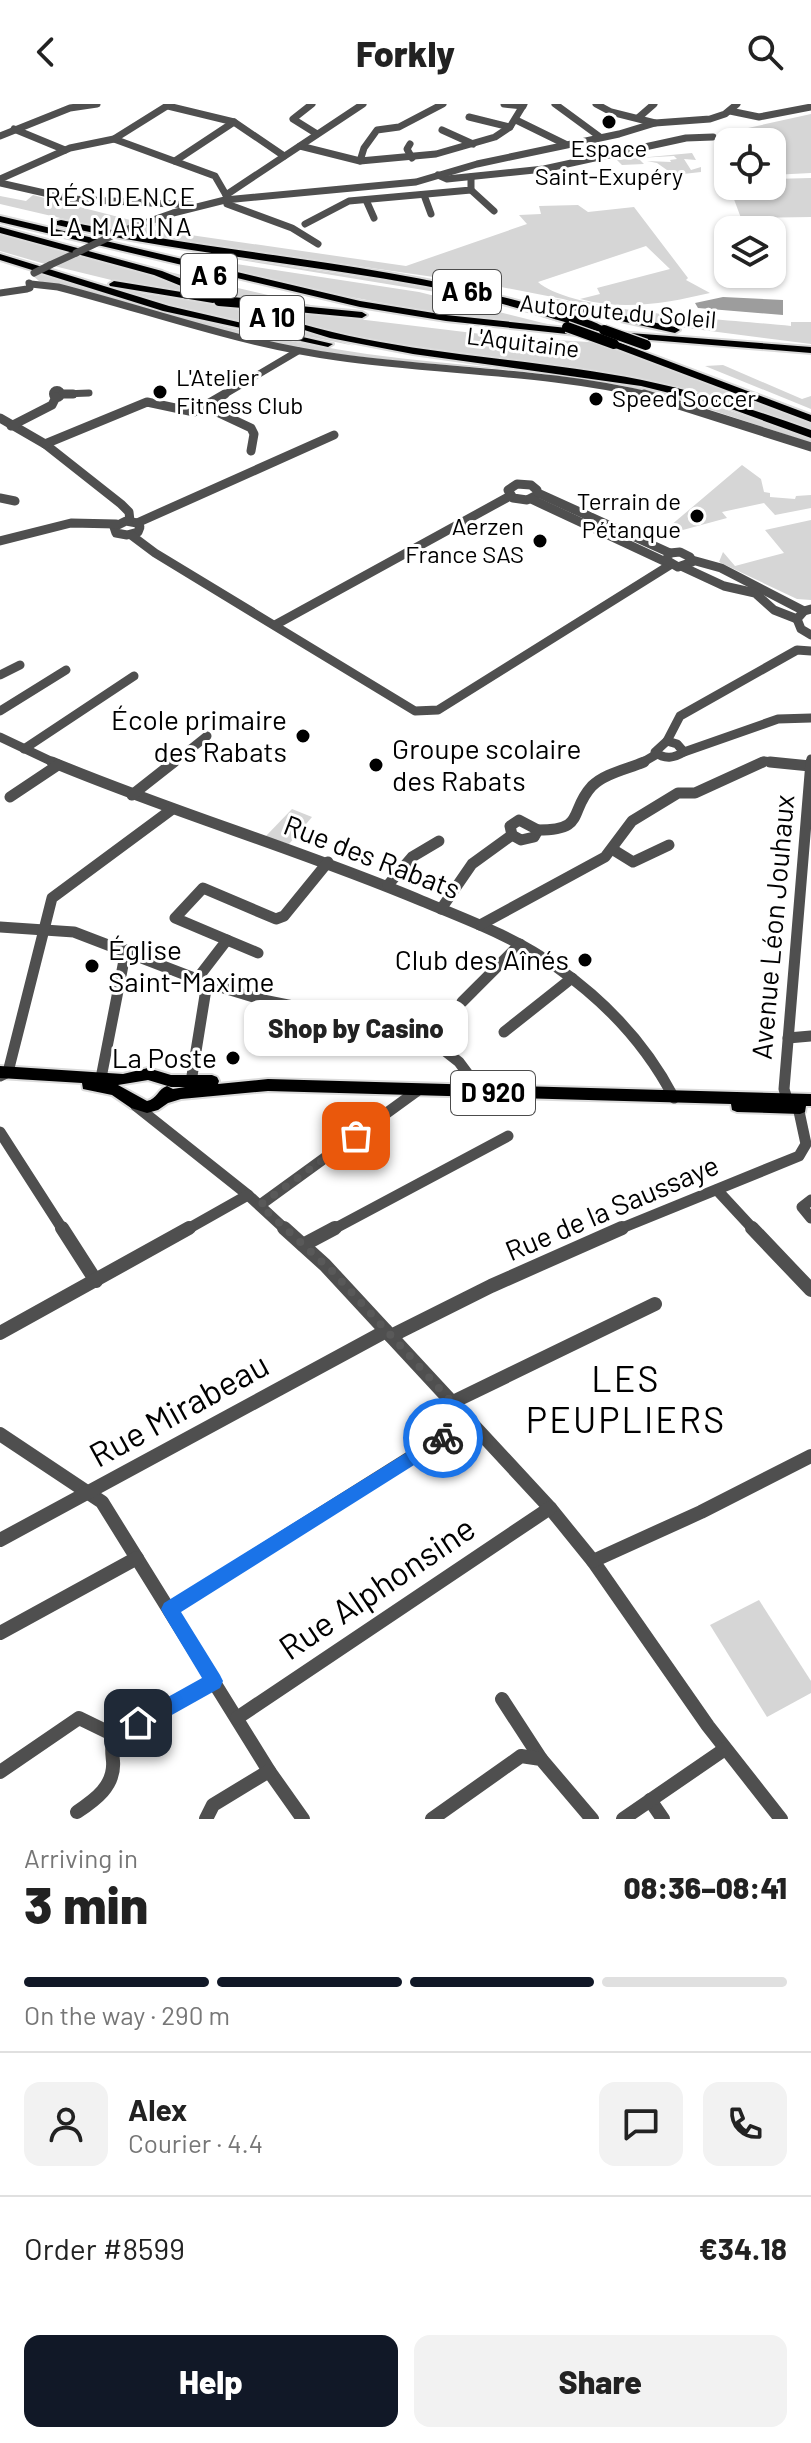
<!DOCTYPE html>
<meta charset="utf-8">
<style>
body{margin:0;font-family:Barlow,sans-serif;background:#f2f2f2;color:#222;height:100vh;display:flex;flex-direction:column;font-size:30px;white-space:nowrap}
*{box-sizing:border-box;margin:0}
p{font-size:26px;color:#767676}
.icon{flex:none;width:44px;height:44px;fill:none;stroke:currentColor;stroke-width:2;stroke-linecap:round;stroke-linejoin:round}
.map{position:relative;height:1715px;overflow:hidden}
.panel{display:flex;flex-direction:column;background:#fff;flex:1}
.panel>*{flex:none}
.fabs{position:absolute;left:714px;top:24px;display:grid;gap:16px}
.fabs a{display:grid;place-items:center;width:72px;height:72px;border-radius:16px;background:#fff;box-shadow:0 2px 6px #0004;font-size:40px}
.pin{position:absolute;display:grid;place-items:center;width:68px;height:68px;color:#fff;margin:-34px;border-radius:16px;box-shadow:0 4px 12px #0006}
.courier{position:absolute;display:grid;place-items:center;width:80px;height:80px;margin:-40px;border:6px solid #1a73e8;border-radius:50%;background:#fff;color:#222;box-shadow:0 2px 10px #0007}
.bubble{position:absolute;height:56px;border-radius:16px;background:#fff;box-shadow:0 2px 6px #0004;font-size:26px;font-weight:800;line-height:56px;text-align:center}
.head em{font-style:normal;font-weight:800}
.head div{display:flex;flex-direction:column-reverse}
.head{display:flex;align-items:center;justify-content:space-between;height:136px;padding:0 24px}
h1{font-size:52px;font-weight:800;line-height:60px}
.bar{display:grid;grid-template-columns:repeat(4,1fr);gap:12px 8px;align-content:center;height:96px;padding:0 24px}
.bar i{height:10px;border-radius:6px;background:#e0e0e0}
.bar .on{background:#111827}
.bar p{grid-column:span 4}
.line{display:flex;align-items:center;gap:20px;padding:0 24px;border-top:2px solid #e0e0e0}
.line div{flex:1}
.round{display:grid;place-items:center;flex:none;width:84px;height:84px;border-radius:16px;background:#f2f2f2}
.button{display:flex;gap:16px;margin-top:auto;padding:16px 24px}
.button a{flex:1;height:92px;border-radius:16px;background:#111827;color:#fff;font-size:32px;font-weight:800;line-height:92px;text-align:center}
.button a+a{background:#f2f2f2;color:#222}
header{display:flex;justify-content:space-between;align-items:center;height:104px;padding:0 24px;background:#fff;font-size:36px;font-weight:800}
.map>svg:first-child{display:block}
.green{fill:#d6d6d6}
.water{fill:#9d9d9d}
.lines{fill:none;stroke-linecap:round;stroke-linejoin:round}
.major-casing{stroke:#dbdbdb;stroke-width:4}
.highway-casing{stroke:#dbdbdb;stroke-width:4}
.minor-far3{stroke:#4f4f4f;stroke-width:7}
.minor-far2{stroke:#4f4f4f;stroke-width:9}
.minor-far1{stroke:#4f4f4f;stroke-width:11}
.minor{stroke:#4f4f4f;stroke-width:14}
.major{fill:#000;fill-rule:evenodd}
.highway{fill:#000;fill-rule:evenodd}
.highway-bridge-casing{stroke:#dbdbdb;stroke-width:13;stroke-linecap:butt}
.minor-bridge{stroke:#4f4f4f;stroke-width:7}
.highway-bridge{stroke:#000;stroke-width:10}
.route{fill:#1a73e8}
.done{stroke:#595959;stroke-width:8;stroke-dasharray:0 14.4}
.poi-dot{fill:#000;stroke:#fff;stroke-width:3}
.labels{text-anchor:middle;stroke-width:6;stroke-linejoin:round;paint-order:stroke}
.far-poi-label{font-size:24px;fill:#000;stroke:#fff;text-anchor:start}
.far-street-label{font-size:24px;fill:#000;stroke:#fff}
.far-neighbourhood-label{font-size:26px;letter-spacing:2px;fill:#000;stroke:#fff}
.shield{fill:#fff;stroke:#4c4c4c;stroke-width:2}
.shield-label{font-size:26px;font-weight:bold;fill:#000}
.poi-label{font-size:28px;fill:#000;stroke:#fff;text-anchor:end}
.street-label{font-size:28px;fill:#000;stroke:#fff}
.near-street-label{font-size:34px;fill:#000;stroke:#fff}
.near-neighbourhood-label{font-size:36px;letter-spacing:2px;fill:#000;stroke:#fff}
</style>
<header><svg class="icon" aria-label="back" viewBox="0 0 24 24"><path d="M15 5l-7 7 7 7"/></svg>Forkly<svg class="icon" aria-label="search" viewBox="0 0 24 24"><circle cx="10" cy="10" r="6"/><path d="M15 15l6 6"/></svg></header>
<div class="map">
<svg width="811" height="1715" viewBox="0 0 811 1715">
<rect width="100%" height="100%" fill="#fff"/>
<g class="green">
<polygon points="811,10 811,69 772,71 772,38 716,31"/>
<polygon points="692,49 696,56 684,55 691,66 701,63 701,68 674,71 657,59 647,57 671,58 670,56 677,55 674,52 638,54 644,60 622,61 617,56"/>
<polygon points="811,74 811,113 741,114 729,82 772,82 772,75"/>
<polygon points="33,91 138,118 116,127 0,100 0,92 26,97"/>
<path d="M578,101L588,108L634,103L688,174L686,176L710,189C667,199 624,207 580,195L600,190L597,184L670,165L646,142L538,178C571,209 738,216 791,222V218H811V240L656,220L563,195L496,182L129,129L161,116L163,119L149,125L406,162L527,120L519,111L541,110L539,102Z"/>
<polygon points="0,129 71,148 45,160 0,147"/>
<polygon points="179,146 444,185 491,195 593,226 579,225 518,205 448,190"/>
<polygon points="80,150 136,166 206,192 140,183 54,162"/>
<path d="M190,153L419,188L559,223C432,213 310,186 186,156Z"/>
<polygon points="148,163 315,202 236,196"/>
<path d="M38,169C146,204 254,234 367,250C457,262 548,266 637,283C697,294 755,314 811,336V339C727,311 641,280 553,270C474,262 395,259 317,247C223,232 131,202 39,177L33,172Z"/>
<polygon points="62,170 145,190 226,200 261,215 355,242 189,208"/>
<path d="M250,202L498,232L603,239L811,318V326C733,296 654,274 571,263C523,256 474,254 426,247C366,238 308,223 250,202Z"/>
<polygon points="723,261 802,295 811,292 811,305 705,262"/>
<polygon points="742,361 761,375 764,388 770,389 770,393 795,395 796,392 811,391 811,404 775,411 764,399 722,408 727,414 657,433"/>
<polygon points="811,416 811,496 797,495 719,458 723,448 735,462 784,449 765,426"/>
<polygon points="292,705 312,713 289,740 265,733"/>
<polygon points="759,1496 811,1577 811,1589 767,1613 710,1521"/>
</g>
<polygon class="water" points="723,193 783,196 783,211 698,204 695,199"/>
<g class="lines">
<defs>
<path id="major" d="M0,962L123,970L148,964L171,971H212L217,973L219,977L218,980L268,975L811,990V1002H806L805,1008L800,1010L737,1008L732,1006L731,1000L268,987L181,995L168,999L158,1006L147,1009L131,1004L112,991L83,985L82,979L0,974ZM148,976L171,983H185L173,985L167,982C158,985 157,995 147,997L118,981Z"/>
<g id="highway">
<polygon points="0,112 360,197 446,211 586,226 591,229 586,232 446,217 360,203 0,118"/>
<path d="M61,116C216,149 376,157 529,200C552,206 591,213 609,226L604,229C545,213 487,193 426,182C304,159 179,149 57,121V117Z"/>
<path d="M0,123L162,167L245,200L250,197L362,208L367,211L362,214L254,204C378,252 513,250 642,276C700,288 755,306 811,326V334L726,303L641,282L413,250L330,234L252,210L218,197L213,199L110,182L109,180L114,177L206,192L154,171L0,129Z"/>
<polygon points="0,150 169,202 333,240 328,243 163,207 0,156"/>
<polygon points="557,197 675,223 680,226 675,229 553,202 553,198"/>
<polygon points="617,228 811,243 811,249 613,233 613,229"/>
<polygon points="610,238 618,238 811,311 811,318 610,242"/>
</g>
</defs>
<use href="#major" class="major-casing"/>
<use href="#highway" class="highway-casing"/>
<g class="minor-far3">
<polyline points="312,0 293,15 317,30"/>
<polyline points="504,0 523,2"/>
<polyline points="555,0 600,33"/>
<polyline points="596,0 611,8 655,19"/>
<polyline points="168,2 234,18 284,52"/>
<polyline points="730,7 759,13 811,3"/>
<polyline points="469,13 510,23"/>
<polyline points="638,14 654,0"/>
<polyline points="516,16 565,40"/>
<polyline points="14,25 65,46"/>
<polyline points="442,26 473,40"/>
<polyline points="0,32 70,4 97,0"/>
<polyline points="114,35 215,72 226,91"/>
<polyline points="410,40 407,45 412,54"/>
<polyline points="300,42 360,57 436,50 495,33 510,23 524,0"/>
<polyline points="175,57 234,18"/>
<polyline points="360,57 364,44 377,26 399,23 443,0"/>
<polyline points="438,71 447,75 544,65 686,34 713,33"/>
<polyline points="0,75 70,44 114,35 170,0"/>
<polyline points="0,79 71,95 192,101"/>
<polyline points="471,86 494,107"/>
<polyline points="226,91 363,0"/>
<polyline points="424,91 431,110"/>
<polyline points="366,96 374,114"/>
<polyline points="227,100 292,124 318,140"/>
<polyline points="305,120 349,97 471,86 471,73"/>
<polyline points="122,127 173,109 225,96 416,78 477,60 619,30 655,19 710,15 725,10 737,0"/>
<polyline points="50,161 76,149"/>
<path d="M31,180L58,183C151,207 241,240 337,253C442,268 549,267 652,292"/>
<polyline points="0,189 27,185 30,184 29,179"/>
<circle cx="57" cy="290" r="4.5"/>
<polyline points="63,290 89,289"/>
<polyline points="222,292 298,247"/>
</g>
<g class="minor-far2">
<polyline points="63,290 73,290"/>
<polyline points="644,290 811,343"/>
<polyline points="204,302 251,324 254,330 251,347"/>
<polyline points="0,314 45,340 121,400 129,408 130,417"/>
<polyline points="11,322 52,301 56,293"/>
<polyline points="45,340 147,298 194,308 225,290"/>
<polygon points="517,380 531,381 537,386 537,391 527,396 513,394 508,386"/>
<polyline points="538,389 670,449"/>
<polyline points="0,394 15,397"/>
<polyline points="531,395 668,459"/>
<polygon points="126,417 137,419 140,423 138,428 127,431 116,429 114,423"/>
<polyline points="137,419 334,331"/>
<polyline points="131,431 155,449 415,607 438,606 670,461"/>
<polyline points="0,437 71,419 116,420"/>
<polygon points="680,448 690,453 692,458 678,463 666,456 670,449"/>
<polyline points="692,456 721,464 804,507"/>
<polyline points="683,463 724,482 755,489 774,506 797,515"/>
<polyline points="811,505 804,507 797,515 801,525 811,531"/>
<polyline points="275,521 510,392"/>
<polyline points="0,571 20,561"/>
<polyline points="0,607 66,566"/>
<polyline points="0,633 57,660"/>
<polyline points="667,637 680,612 797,546 811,547"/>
<path d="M667,637L677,640L684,648C674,654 665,656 655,648Z"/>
<polyline points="24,645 134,572"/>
<polyline points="684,648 778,615 811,614"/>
<polyline points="172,660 207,632"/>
<polyline points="640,660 657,650"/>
<polyline points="758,660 764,657 788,660"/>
<polyline points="811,660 811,655"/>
</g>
<g class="minor-far1">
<path d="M52,658C174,709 301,746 422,797C468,816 517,834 558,864C606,898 647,942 674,994"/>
<polyline points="770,658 810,662"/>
<polyline points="132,691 174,658"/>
<polyline points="10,693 58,661"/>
<polygon points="519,716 538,726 534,733 521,736 512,731 510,722"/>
<path d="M538,726C587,726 568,708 592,682C605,669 628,665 644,658"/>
<polyline points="612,745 633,758 669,741"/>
<polyline points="388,781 412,753 439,737"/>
<polyline points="441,805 472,760 512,731"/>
<polyline points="480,821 605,753 632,717 678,689 695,689 763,658"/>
<polyline points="0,823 74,828 207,879 263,896 393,922 431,936 459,958 482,989"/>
<polyline points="227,836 258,849"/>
<polyline points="197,875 227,836 175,814 203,784 276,815 284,812 328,758"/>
<polyline points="462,898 520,840"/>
<polyline points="504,928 572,874"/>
<polyline points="788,934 811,932"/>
<polyline points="0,972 8,968 52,794 171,706"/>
<polyline points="101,974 126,846"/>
<polyline points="191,978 207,879"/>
<polyline points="787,995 784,985 811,658"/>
<polyline points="136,1002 248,1091 286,1126"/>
<polyline points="0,1028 63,1126"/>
<polyline points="717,1086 754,1126"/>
<polyline points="811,1096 802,1103 811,1114"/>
<polyline points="260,1101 417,987"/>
<polyline points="186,1126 248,1091"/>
<polyline points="332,1126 508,1032"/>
<polyline points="617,1126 799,1052 806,1040 797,998"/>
</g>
<g class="minor">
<polyline points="62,1124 96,1177"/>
<polyline points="284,1124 325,1161 550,1404 593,1457 708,1622 781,1715"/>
<polyline points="752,1124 811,1186"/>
<polyline points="303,1141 335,1124"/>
<polyline points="0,1229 189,1124"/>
<polyline points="391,1232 491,1182 622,1124"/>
<polyline points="453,1298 655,1200"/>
<polyline points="0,1330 102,1398 269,1667 303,1715"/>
<polyline points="0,1436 386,1227"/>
<polyline points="593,1457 701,1408 811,1352"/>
<polyline points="170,1505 469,1317"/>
<polyline points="0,1529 137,1454"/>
<polyline points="502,1595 541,1655"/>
<polyline points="237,1614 550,1404"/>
<polyline points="0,1668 79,1614 116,1632 214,1577"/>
<polyline points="650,1696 663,1715"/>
<path d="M77,1708C95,1696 115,1682 113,1657C112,1647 111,1642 116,1632"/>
<polyline points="206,1715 213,1701 269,1667"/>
<polyline points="432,1715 521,1652 541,1655 592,1715"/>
<polyline points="623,1715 725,1645"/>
</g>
<use href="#major" class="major"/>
<use href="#highway" class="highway"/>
<defs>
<g id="highway-bridge">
<polyline points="219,197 243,199"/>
<polyline points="567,223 614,240"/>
<polyline points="604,226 646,241"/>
</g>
</defs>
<use href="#highway-bridge" class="highway-bridge-casing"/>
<g class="minor-bridge">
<polyline points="76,149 122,127"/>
<polyline points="34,169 50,161"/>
</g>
<use href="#highway-bridge" class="highway-bridge"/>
</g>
<polygon class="route" points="443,1326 451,1334 449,1339 181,1508 220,1571 223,1577 220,1584 145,1626 138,1628 132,1626 129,1619 132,1613 202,1574 164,1511 161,1505 164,1499"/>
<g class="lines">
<polyline class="done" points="356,1032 260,1101 333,1168 469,1317 443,1334"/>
</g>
<g class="poi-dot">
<circle cx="609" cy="18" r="8"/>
<circle cx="160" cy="288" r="8"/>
<circle cx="596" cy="295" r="8"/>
<circle cx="697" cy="412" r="8"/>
<circle cx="540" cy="437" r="8"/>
<circle cx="303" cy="632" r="8"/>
<circle cx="376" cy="661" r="8"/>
<circle cx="585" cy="856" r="8"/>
<circle cx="92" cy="862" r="8"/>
<circle cx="233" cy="954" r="8"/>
</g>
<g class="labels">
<g class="far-poi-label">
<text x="609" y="53" text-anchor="middle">Espace<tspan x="609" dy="28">Saint-Exupéry</tspan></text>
<text x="176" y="282">L'Atelier<tspan x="176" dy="28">Fitness Club</tspan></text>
<text x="612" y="303">Speed Soccer</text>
<text x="681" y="406" text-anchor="end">Terrain de<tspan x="681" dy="28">Pétanque</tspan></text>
<text x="524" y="431" text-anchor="end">Aerzen<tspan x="524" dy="28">France SAS</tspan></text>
</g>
<g class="far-street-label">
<text transform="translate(618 208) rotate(5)" y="8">Autoroute du Soleil</text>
<text transform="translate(523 239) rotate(7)" y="8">L'Aquitaine</text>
</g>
<g class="far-neighbourhood-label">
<text x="121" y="102">RÉSIDENCE<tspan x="121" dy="30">LA MARINA</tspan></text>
</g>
<g class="shield">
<rect x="181" y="150" width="56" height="44" rx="6"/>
<rect x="433" y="166" width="68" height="44" rx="6"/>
<rect x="240" y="192" width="64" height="44" rx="6"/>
<rect x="451" y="967" width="84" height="44" rx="6"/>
</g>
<g class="shield-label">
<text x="209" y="181">A 6</text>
<text x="467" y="197">A 6b</text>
<text x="272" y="223">A 10</text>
<text x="493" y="998">D 920</text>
</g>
<g class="poi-label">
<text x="287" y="626">École primaire<tspan x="287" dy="32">des Rabats</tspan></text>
<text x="392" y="655" text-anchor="start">Groupe scolaire<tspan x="392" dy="32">des Rabats</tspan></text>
<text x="108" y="856" text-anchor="start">Église<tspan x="108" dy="32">Saint-Maxime</tspan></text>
<text x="569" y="866">Club des Aînés</text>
<text x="217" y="964">La Poste</text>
</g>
<g class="street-label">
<text transform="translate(372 753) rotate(21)" y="10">Rue des Rabats</text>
<text transform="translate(773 823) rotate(-85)" y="10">Avenue Léon Jouhaux</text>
<text transform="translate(612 1104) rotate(-23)" y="10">Rue de la Saussaye</text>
</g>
<g class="near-street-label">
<text transform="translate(179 1306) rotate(-29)" y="12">Rue Mirabeau</text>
<text transform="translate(377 1484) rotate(-34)" y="12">Rue Alphonsine</text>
</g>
<g class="near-neighbourhood-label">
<text x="626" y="1288">LES<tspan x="626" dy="41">PEUPLIERS</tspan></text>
</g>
</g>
</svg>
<div class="fabs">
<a><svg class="icon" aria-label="locate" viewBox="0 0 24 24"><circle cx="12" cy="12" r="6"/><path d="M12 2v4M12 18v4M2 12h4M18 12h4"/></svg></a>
<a><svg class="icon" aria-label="layers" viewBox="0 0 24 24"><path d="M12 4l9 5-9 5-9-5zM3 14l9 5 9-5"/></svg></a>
</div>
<div class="pin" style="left:356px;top:1032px;background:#ea580c"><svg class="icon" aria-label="bag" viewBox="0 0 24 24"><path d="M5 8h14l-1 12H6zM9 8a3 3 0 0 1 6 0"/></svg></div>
<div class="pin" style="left:138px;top:1619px;background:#1f2937"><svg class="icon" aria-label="home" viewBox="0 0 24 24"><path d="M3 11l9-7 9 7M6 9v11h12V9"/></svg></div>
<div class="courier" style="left:443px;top:1334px"><svg class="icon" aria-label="bike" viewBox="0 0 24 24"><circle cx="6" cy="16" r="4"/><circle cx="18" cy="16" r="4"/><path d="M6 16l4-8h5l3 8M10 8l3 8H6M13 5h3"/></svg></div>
<div class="bubble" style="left:244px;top:896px;width:224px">Shop by Casino</div>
</div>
<section class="panel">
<div class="head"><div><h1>3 min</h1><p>Arriving in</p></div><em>08:36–08:41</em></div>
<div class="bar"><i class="on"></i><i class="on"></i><i class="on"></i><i></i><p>On the way · 290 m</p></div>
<div class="line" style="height:144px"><a class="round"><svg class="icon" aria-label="person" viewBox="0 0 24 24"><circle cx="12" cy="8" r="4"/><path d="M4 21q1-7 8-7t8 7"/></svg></a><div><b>Alex</b><p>Courier · 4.4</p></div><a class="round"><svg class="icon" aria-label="chat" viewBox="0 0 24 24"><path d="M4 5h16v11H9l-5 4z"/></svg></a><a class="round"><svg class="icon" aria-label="phone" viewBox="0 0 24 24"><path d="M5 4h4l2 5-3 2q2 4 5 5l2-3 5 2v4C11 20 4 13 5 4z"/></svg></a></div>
<div class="line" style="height:104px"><div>Order #8599</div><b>€34.18</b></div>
<div class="button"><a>Help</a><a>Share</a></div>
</section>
